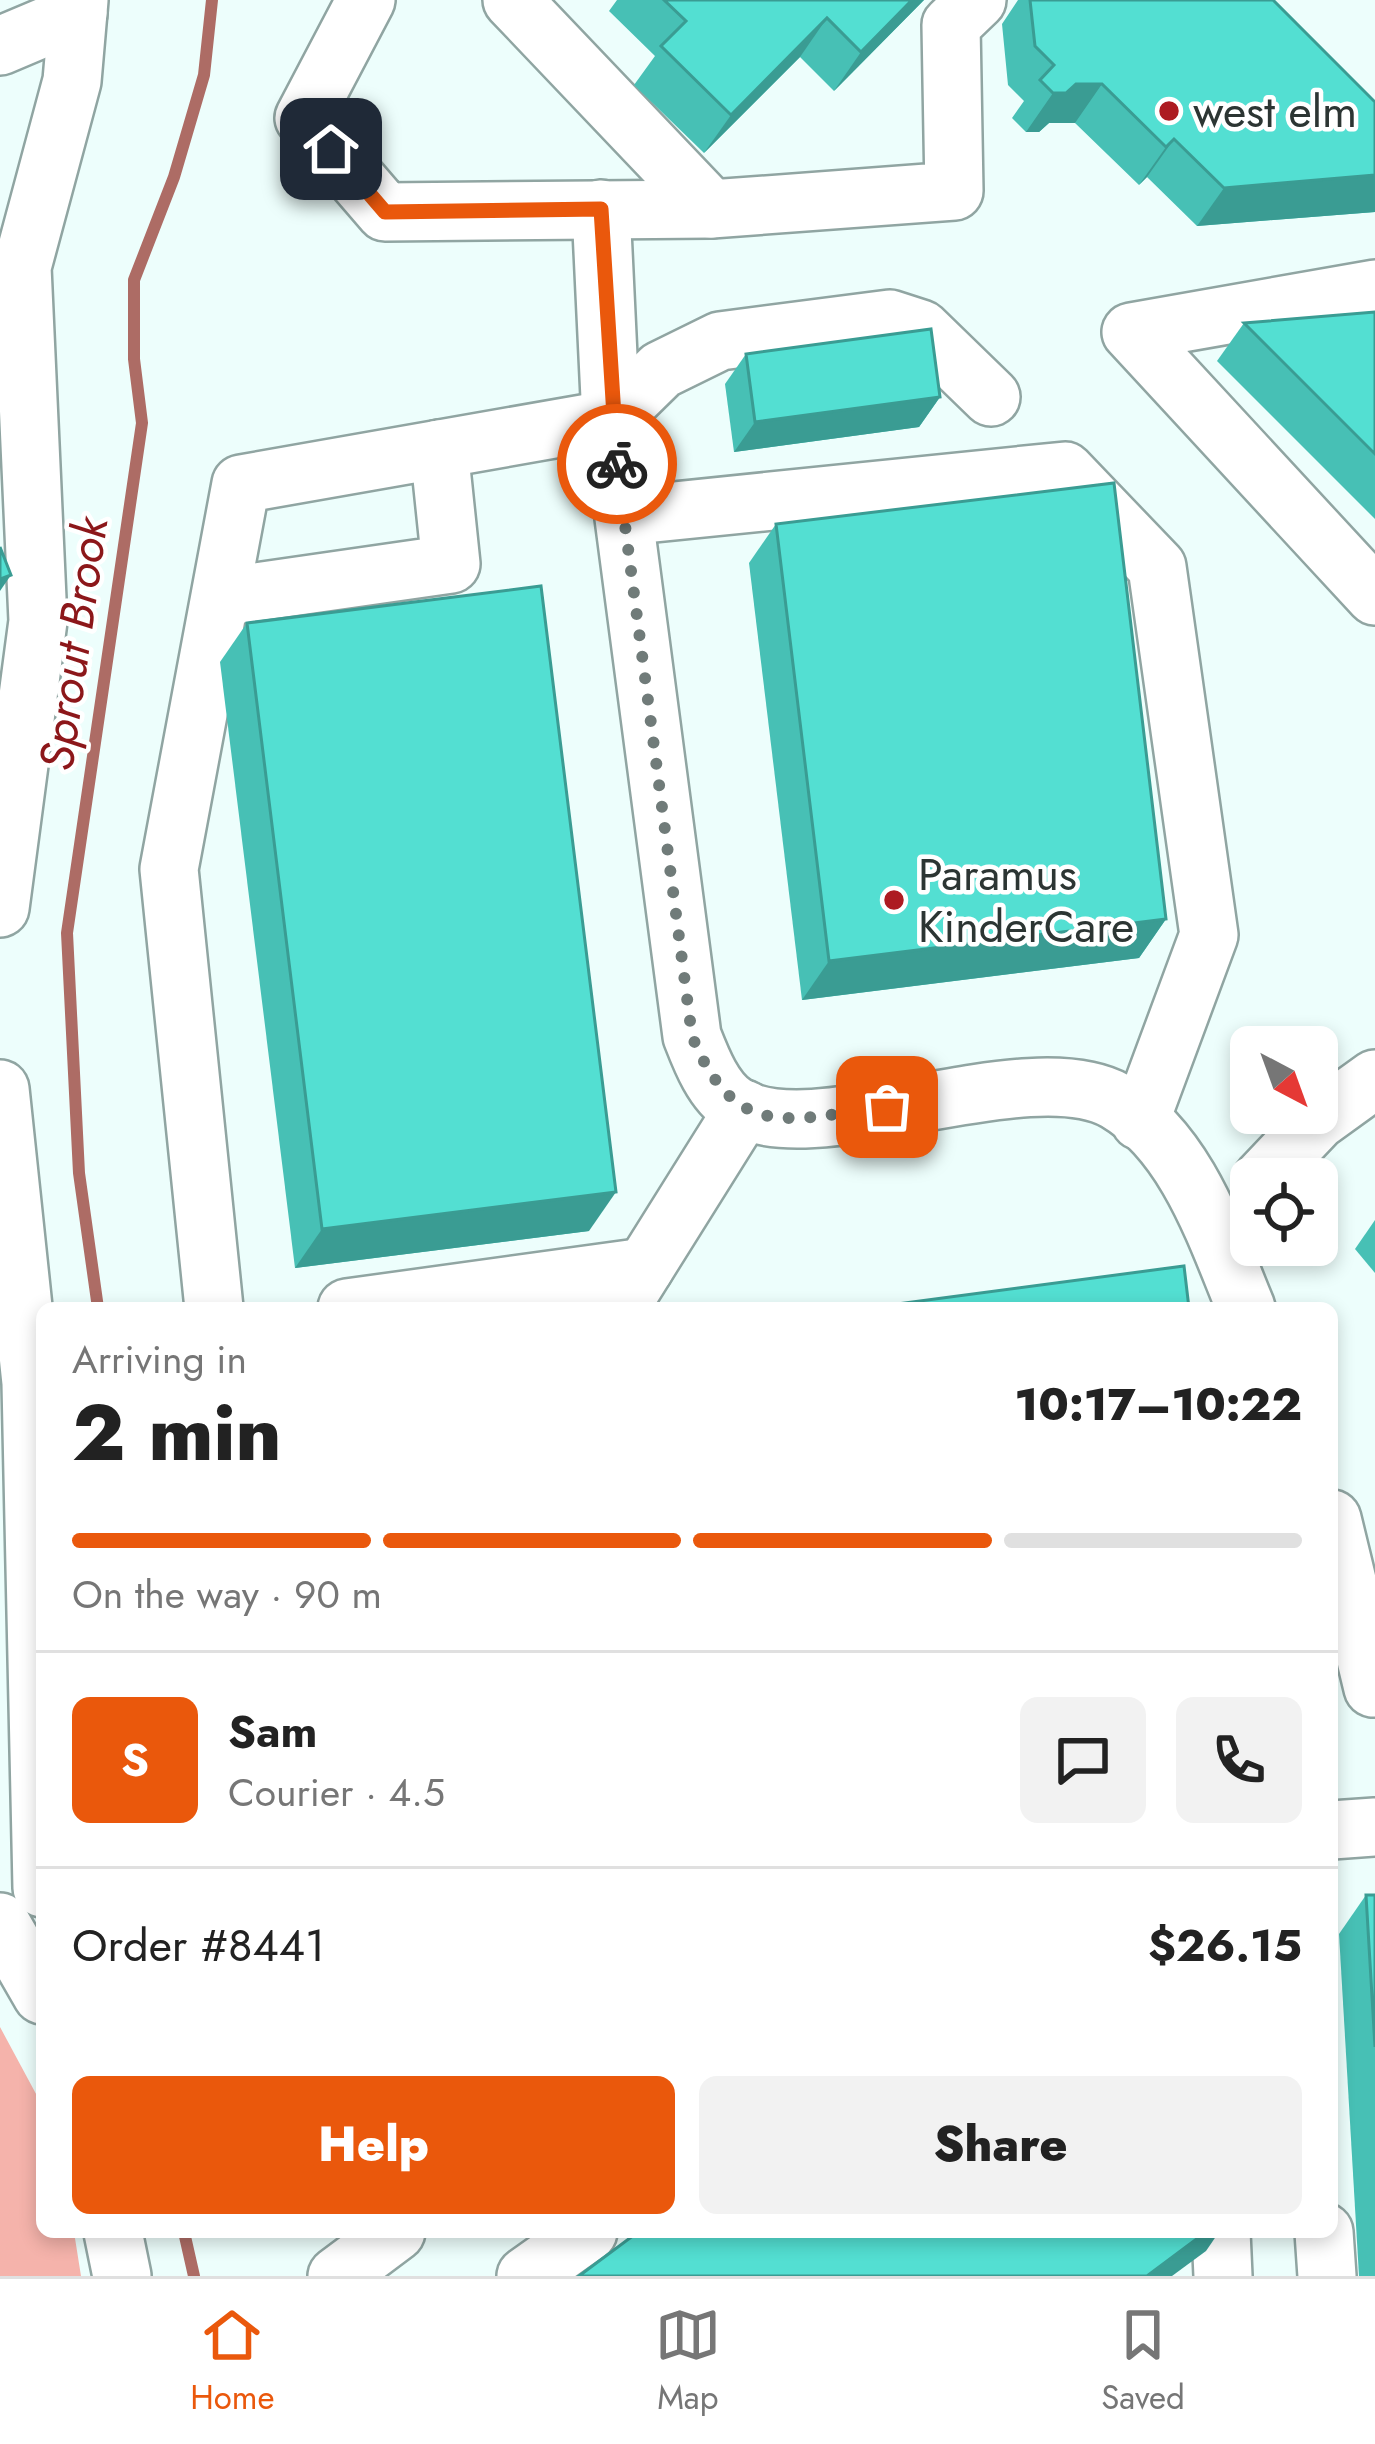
<!DOCTYPE html>
<meta charset="utf-8">
<style>
body{margin:0;font-family:Jost,sans-serif;background:#f2f2f2;color:#222;height:100vh;display:flex;flex-direction:column;font-size:45px;white-space:nowrap}
*{box-sizing:border-box;margin:0}
p{font-size:39px;color:#767676}
.icon{flex:none;width:66px;height:66px;fill:none;stroke:currentColor;stroke-width:2;stroke-linecap:round;stroke-linejoin:round}
.map{position:relative;flex:1;overflow:hidden}
.drawer{position:absolute;left:36px;top:1302px;width:1302px;height:936px;display:flex;flex-direction:column;background:#fff;border-radius:18px;box-shadow:0 6px 18px #0003}
.drawer>*{flex:none}
.needle{width:78px;rotate:139deg}
.buttons{position:absolute;left:1230px;top:1026px;display:grid;gap:24px}
.buttons a{display:grid;place-items:center;width:108px;height:108px;border-radius:18px;background:#fff;box-shadow:0 6px 18px #0003;font-size:60px}
.pin{position:absolute;display:grid;place-items:center;width:102px;height:102px;color:#fff;margin:-51px;border-radius:24px;box-shadow:0 6px 18px #0006}
.courier{position:absolute;display:grid;place-items:center;width:120px;height:120px;margin:-60px;border:9px solid #ea580c;border-radius:50%;background:#fff;color:#222;box-shadow:0 3px 15px #0007}
.headline em{font-style:normal;font-weight:800}
.headline div{display:flex;flex-direction:column-reverse}
.headline{display:flex;align-items:center;justify-content:space-between;height:204px;padding:0 36px}
h1{font-size:78px;font-weight:800;line-height:90px}
.bar{display:grid;grid-template-columns:repeat(4,1fr);gap:18px 12px;align-content:center;height:144px;padding:0 36px}
.bar i{height:15px;border-radius:9px;background:#e0e0e0}
.bar .on{background:#ea580c}
.bar p{grid-column:span 4}
.line{display:flex;align-items:center;gap:30px;padding:0 36px;border-top:3px solid #e0e0e0}
.line div{flex:1}
.round{display:grid;place-items:center;flex:none;width:126px;height:126px;border-radius:18px;background:#f2f2f2}
.action{display:flex;gap:24px;margin-top:auto;padding:24px 36px}
.action a{flex:1;height:138px;border-radius:18px;background:#ea580c;color:#fff;font-size:48px;font-weight:800;line-height:138px;text-align:center}
.action a+a{background:#f2f2f2;color:#222}
.tab-bar{display:flex;justify-content:space-around;align-items:center;height:168px;border-top:3px solid #e0e0e0;background:#fff;font-size:33px;color:#767676}
.tab-bar a{display:grid;justify-items:center;gap:6px}
.tab-bar .on{color:#ea580c}
.map>svg:first-child{display:block}
.green{fill:#f5b3ab}
.lines{fill:none;stroke-linecap:round;stroke-linejoin:round}
.stream{stroke:#ad6c65;stroke-width:12}
.minor-casing{stroke:#90a5a2;stroke-width:62}
.minor{stroke:#fff;stroke-width:57}
.wall{fill:#47c0b5}
.shaded-wall{fill:#3a9c93}
.building{fill:#53dfd2;stroke:#3a9c93;stroke-width:3}
.done{stroke:#707b79;stroke-width:12;stroke-dasharray:0 21.6}
.route{stroke:#ea580c;stroke-width:15}
.poi-dot{fill:#ad1b21;stroke:#fff;stroke-width:4.5}
.labels{text-anchor:middle;stroke-width:9;stroke-linejoin:round;paint-order:stroke}
.poi-label{font-size:45px;fill:#2c3533;stroke:#fff;text-anchor:start}
.water-label{font-size:48px;font-style:italic;fill:#8c171a;stroke:#fff}
</style>
<div class="map">
<svg width="1375" height="2276" viewBox="0 0 1375 2276">
<rect width="100%" height="100%" fill="#edfefc"/>
<polygon class="green" points="0,2027 42,2105 42,2232 74,2232 81,2276 0,2276"/>
<g class="lines">
<g class="stream">
<polyline points="98,1308 79,1173 67,933 142,423 134,359 134,280 174,177 204,75 212,0"/>
<polyline points="184,2232 194,2276"/>
</g>
<defs>
<g id="minor">
<polyline points="366,0 304,118 385,212 711,209"/>
<polyline points="512,0 711,209 954,191 951,25 977,0"/>
<polyline points="0,46 78,13"/>
<path d="M601,209L611,419L692,1036C701,1059 713,1091 735,1105C810,1155 1028,1051 1116,1101C1187,1143 1216,1236 1246,1308"/>
<polyline points="1375,289 1131,332 1375,596"/>
<polyline points="625,516 1065,471 1157,567 1209,935 1140,1121"/>
<polyline points="221,597 451,564 439,449"/>
<polyline points="0,908 38,621 22,267 72,81 79,0"/>
<polyline points="0,1089 31,1383 42,1888"/>
<polyline points="1262,1179 1318,1120 1375,1079"/>
<polyline points="625,1299 744,1109"/>
<polyline points="214,1308 169,869 241,484 611,419 661,370 720,341 890,319 921,329 991,397"/>
<polyline points="347,1308 645,1267"/>
<polyline points="1332,1519 1373,1688"/>
<polyline points="1332,1830 1375,1827"/>
<polyline points="0,1922 42,1995"/>
<polyline points="113,2232 122,2276"/>
<polyline points="1221,2232 1223,2276"/>
<polyline points="1324,2232 1327,2276"/>
<polyline points="337,2276 396,2232"/>
<polyline points="526,2276 588,2232"/>
</g>
</defs>
<use href="#minor" class="minor-casing"/>
<use href="#minor" class="minor"/>
</g>
<g class="wall">
<polygon points="617,0 924,0 834,91 800,57 704,153 634,85 655,56 609,11"/>
<polygon points="1018,0 1273,0 1375,102 1375,212 1197,226 1147,177 1139,185 1075,123 1049,123 1039,132 1026,132 1012,118 1024,101 1008,85 1002,24"/>
<polygon points="1375,312 1375,519 1217,361 1244,323"/>
<polygon points="746,354 940,397 919,427 734,452 725,384"/>
<polygon points="776,524 1166,919 1139,958 802,1000 749,563"/>
<polygon points="247,623 589,1231 295,1268 220,662"/>
<polygon points="1375,1220 1375,1273 1355,1249"/>
<polygon points="1366,1895 1375,1895 1375,2276 1359,2276 1339,1934"/>
</g>
<g class="shaded-wall">
<polygon points="912,0 924,0 834,91 861,52"/>
<polygon points="827,18 800,57 704,153 731,115"/>
<polygon points="1076,84 1102,84 1075,123 1049,123 1039,132 1026,132 1053,93"/>
<polygon points="1174,139 1147,177 1139,185 1166,147"/>
<polygon points="1375,175 1375,212 1197,226 1224,188"/>
<polygon points="940,397 919,427 734,452 755,422"/>
<polygon points="11,575 0,591 0,579"/>
<polygon points="1166,919 1139,958 802,1000 829,961"/>
<polygon points="616,1192 589,1231 295,1268 322,1229"/>
<polygon points="1206,2232 1219,2232 1206,2251 1172,2276 1147,2276"/>
</g>
<g class="building">
<polygon points="664,0 912,0 861,52 827,18 731,115 661,46 686,21"/>
<polygon points="1030,0 1273,0 1375,102 1375,175 1224,188 1174,139 1166,147 1102,84 1076,84 1066,93 1053,93 1040,80 1054,65 1035,46"/>
<polygon points="1375,312 1375,454 1244,323"/>
<polygon points="931,329 940,397 755,422 746,354"/>
<polygon points="1114,483 1166,919 829,961 776,524"/>
<polygon points="0,547 11,575 0,579"/>
<polygon points="541,586 616,1192 322,1229 247,623"/>
<polygon points="1184,1266 1189,1308 867,1308"/>
<polygon points="1366,1895 1375,1895 1375,2047"/>
<polygon points="638,2232 1206,2232 1147,2276 579,2276"/>
</g>
<g class="lines">
<path class="done" d="M617,464L692,1036C736,1143 790,1119 887,1107"/>
<polyline class="route" points="331,149 385,212 601,209 617,464"/>
</g>
<g class="poi-dot">
<circle cx="1169" cy="111" r="12"/>
<circle cx="894" cy="900" r="12"/>
</g>
<g class="labels">
<g class="poi-label">
<text x="1193" y="127">west elm</text>
<text x="918" y="890">Paramus<tspan x="918" dy="52">KinderCare</tspan></text>
</g>
<g class="water-label">
<text transform="translate(73 644) rotate(-82)" y="17">Sprout Brook</text>
</g>
</g>
</svg>
<div class="buttons">
<a><svg class="needle" viewBox="-14 -14 28 28"><path d="M0-13l5 13h-10z" fill="#e53935"/><path d="M0 13l5-13h-10z" fill="#767676"/></svg></a>
<a><svg class="icon" aria-label="locate" viewBox="0 0 24 24"><circle cx="12" cy="12" r="6"/><path d="M12 2v4M12 18v4M2 12h4M18 12h4"/></svg></a>
</div>
<div class="pin" style="left:887px;top:1107px;background:#ea580c"><svg class="icon" aria-label="bag" viewBox="0 0 24 24"><path d="M5 8h14l-1 12H6zM9 8a3 3 0 0 1 6 0"/></svg></div>
<div class="pin" style="left:331px;top:149px;background:#1f2937"><svg class="icon" aria-label="home" viewBox="0 0 24 24"><path d="M3 11l9-7 9 7M6 9v11h12V9"/></svg></div>
<div class="courier" style="left:617px;top:464px"><svg class="icon" aria-label="bike" viewBox="0 0 24 24"><circle cx="6" cy="16" r="4"/><circle cx="18" cy="16" r="4"/><path d="M6 16l4-8h5l3 8M10 8l3 8H6M13 5h3"/></svg></div>
<section class="drawer">
<div class="headline"><div><h1>2 min</h1><p>Arriving in</p></div><em>10:17–10:22</em></div>
<div class="bar"><i class="on"></i><i class="on"></i><i class="on"></i><i></i><p>On the way · 90 m</p></div>
<div class="line" style="height:216px"><b class="round" style="background:#ea580c;color:#fff">S</b><div><b>Sam</b><p>Courier · 4.5</p></div><a class="round"><svg class="icon" aria-label="chat" viewBox="0 0 24 24"><path d="M4 5h16v11H9l-5 4z"/></svg></a><a class="round"><svg class="icon" aria-label="phone" viewBox="0 0 24 24"><path d="M5 4h4l2 5-3 2q2 4 5 5l2-3 5 2v4C11 20 4 13 5 4z"/></svg></a></div>
<div class="line" style="height:156px"><div>Order #8441</div><b>$26.15</b></div>
<div class="action"><a>Help</a><a>Share</a></div>
</section>
</div>
<nav class="tab-bar">
<a class="on"><svg class="icon" aria-label="home" viewBox="0 0 24 24"><path d="M3 11l9-7 9 7M6 9v11h12V9"/></svg>Home</a>
<a><svg class="icon" aria-label="map" viewBox="0 0 24 24"><path d="M3 6l6-2 6 2 6-2v14l-6 2-6-2-6 2zM9 4v14M15 6v14"/></svg>Map</a>
<a><svg class="icon" aria-label="saved" viewBox="0 0 24 24"><path d="M7 4h10v16l-5-4-5 4z"/></svg>Saved</a>
</nav>
